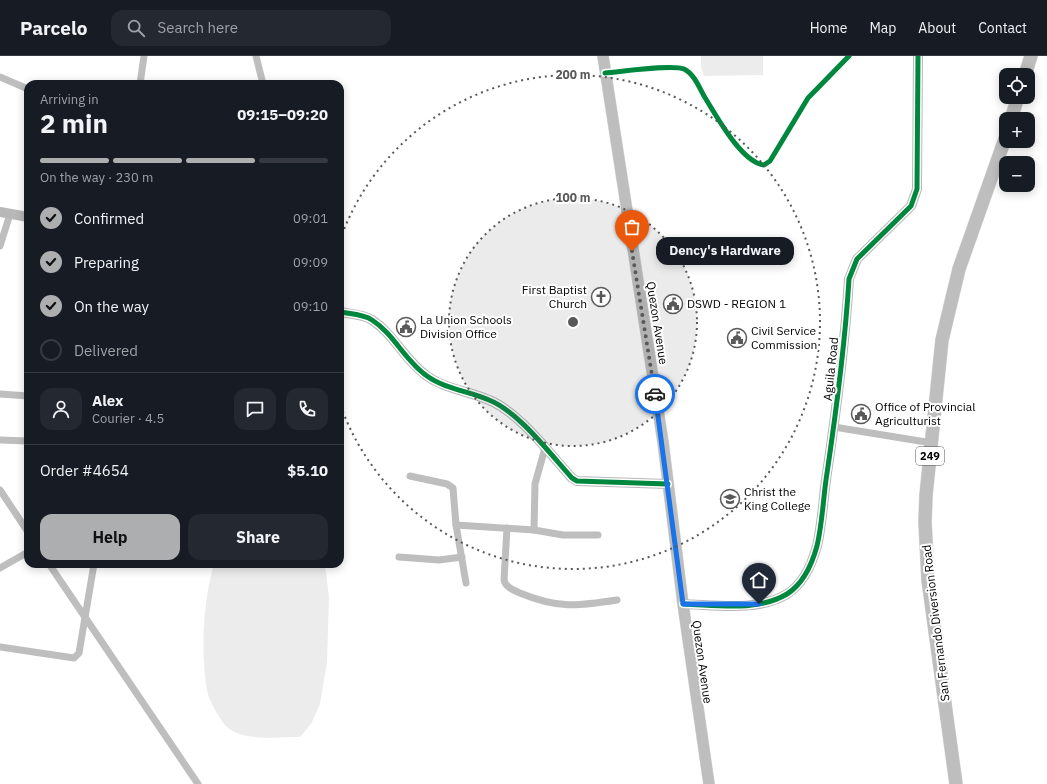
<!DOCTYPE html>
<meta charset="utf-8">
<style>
body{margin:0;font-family:"IBM Plex Sans",sans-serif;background:#242831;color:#f1f3f6;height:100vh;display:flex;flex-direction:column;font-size:15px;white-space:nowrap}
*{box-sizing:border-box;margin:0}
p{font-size:13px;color:#9ea1a6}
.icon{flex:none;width:22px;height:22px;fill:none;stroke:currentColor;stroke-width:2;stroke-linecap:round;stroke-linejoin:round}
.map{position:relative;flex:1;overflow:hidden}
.drawer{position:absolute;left:24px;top:24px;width:320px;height:488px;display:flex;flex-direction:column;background:#171b24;border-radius:12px;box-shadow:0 2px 10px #0003}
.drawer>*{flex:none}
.buttons{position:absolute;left:999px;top:12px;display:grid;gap:8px}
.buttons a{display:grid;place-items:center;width:36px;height:36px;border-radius:8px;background:#171b24;box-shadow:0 2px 10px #0003;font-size:20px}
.pin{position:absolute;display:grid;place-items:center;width:34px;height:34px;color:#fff;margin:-41px -17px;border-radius:50% 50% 50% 0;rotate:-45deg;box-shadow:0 0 4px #0007}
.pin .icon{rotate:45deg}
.courier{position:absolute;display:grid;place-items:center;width:40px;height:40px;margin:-20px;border:3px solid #1a73e8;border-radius:50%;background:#fff;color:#222;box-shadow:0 1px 5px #0007}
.bubble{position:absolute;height:28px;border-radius:12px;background:#171b24;box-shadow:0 2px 10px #0003;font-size:13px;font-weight:700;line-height:28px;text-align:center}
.overview em{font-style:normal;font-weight:700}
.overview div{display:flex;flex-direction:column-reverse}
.overview{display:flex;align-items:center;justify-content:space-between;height:68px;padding:0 16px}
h1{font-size:26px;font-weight:700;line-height:30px}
.bar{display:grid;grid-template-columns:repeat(4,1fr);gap:6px 4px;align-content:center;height:48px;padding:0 16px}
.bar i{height:5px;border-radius:3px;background:#363941}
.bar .on{background:#adaeaf}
.bar p{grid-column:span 4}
.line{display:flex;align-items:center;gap:10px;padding:0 16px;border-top:1px solid #363941}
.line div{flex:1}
.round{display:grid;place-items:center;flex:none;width:42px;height:42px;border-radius:12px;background:#242831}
ol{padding:0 16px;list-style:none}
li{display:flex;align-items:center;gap:12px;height:44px}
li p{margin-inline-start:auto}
li .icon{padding:4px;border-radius:50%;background:#adaeaf;color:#111;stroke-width:4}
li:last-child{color:#9ea1a6}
li i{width:22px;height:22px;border:2px solid #363941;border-radius:50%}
.button{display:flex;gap:8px;margin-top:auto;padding:8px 16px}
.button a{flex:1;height:46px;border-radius:12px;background:#adaeaf;color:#111;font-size:16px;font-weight:700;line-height:46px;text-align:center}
.button a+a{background:#242831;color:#f1f3f6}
header{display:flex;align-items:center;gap:24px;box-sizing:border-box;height:56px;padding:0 20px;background:#171b24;border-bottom:1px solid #363941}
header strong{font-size:19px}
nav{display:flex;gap:22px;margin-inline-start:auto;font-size:14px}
.search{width:280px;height:36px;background:#242831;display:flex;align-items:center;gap:10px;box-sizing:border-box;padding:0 14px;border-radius:12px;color:#9ea1a6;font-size:15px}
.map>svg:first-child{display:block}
.green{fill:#ececec}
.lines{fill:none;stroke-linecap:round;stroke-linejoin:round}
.primary-casing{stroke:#dbdbdb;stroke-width:12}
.highway-casing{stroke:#dbdbdb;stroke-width:14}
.street{stroke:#bebebe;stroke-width:7}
.secondary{stroke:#b8b8b8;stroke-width:10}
.primary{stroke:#bebebe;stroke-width:11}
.highway{stroke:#bebebe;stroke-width:13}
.cycleway-casing{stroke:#fff;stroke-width:8}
.cycleway{stroke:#00873e;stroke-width:5}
.done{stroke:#595959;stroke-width:4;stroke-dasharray:0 7.2}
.route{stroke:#1a73e8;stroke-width:5}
.ring{fill:none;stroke:#595959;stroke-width:2;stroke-dasharray:2 4}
.labels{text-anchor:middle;stroke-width:4;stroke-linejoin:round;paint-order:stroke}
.shield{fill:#fff;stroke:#4c4c4c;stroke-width:1}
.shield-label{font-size:11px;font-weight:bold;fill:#000}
.poi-label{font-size:12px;fill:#000;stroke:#fff;text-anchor:start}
.street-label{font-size:12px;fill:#000;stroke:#fff}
.centre{fill:#595959;stroke:#fff;stroke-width:2}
.ring-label{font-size:12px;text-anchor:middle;font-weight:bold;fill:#595959;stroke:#fff;stroke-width:4;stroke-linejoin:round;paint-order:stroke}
</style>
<header>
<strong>Parcelo</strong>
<div class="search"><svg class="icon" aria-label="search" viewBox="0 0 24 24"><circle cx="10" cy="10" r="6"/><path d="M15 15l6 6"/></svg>Search here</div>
<nav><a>Home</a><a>Map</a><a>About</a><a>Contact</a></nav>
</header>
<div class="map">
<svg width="1047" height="728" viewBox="0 0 1047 728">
<rect width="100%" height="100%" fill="#fff"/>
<g class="green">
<polygon points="701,0 763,0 763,19 704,20 701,11"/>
<path d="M214,508H325L329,541L327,606L320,648L311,668L300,681C279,681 242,686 226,670C221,665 209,644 208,638C200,601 203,544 214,508Z"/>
</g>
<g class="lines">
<defs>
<polyline id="primary" points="603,0 663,386 683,548 709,728"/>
<g id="highway">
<polyline points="1025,19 1031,0"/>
<polyline points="1011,63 1018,41"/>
<polyline points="956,728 928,524 925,466 926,439 942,284 959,213 1006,80"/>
</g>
</defs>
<use href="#primary" class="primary-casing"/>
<use href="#highway" class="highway-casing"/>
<g class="street">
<polyline points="256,0 263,28"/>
<path d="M605,17C620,16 672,8 684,13C694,18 699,31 704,40C716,59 741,106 764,109L770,105L808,42L849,0"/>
<polyline points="0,21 28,33"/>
<polyline points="140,28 144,0"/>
<polyline points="0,190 10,158"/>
<polyline points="0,338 28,340"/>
<polyline points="834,371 932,387"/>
<polyline points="0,384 28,385"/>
<polyline points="410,420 447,428 453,432 456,469 466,527"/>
<polyline points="0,434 28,476"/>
<polyline points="456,469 534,474 563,479 598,479"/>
<path d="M507,472L504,524C506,532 514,534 520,537C558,553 578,550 617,544"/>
<polyline points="534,474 535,428 545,392"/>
<polyline points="399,501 439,504 462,501"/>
<polyline points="49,508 198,728"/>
<polyline points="0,512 28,496"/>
<polyline points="0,591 74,602 79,597 94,508"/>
</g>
<g class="secondary">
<polyline points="0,156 28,161"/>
<path d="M340,256C350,258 363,258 372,264C394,278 405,305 427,320C445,333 469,335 489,344C519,356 550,398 572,422L577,425L668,428"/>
<path d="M683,548C717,549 757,556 787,538C803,528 812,508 817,490C822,469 823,446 826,424C836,357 845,290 849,223L857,203L911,150L917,133L918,0"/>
</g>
<use href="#primary" class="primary"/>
<use href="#highway" class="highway"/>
<defs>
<g id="cycleway">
<path d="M605,17C620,16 672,8 684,13C694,18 699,31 704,40C716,59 741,106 764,109L770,105L808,42L849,0"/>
<path d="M340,256C350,258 363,258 372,264C394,278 405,305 427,320C445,333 469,335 489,344C519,356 550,398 572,422L577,425L668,428"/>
<path d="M683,548C717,549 757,556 787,538C803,528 812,508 817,490C822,469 823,446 826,424C836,357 845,290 849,223L857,203L911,150L917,133L918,0"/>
</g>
</defs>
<use href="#cycleway" class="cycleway-casing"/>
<use href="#cycleway" class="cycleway"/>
</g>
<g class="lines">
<polyline class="done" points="632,195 655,338"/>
<polyline class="route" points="655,338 683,548 759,548"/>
</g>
<circle cx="573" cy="266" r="124" fill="#595959" fill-opacity=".12"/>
<g class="ring">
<circle cx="573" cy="266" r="124"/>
<path d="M340 184A247 247 0 1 1 340 348"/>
</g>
<defs>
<symbol id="church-ring" viewBox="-11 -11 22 22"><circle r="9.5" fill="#fff" stroke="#595959" stroke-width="1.5"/><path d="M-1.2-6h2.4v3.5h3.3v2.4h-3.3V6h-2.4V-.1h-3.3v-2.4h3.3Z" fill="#595959"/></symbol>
<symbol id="civic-ring" viewBox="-11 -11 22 22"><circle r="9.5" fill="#fff" stroke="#595959" stroke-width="1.5"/><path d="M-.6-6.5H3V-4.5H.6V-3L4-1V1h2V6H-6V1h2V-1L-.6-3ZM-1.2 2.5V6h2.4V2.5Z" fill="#595959"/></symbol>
<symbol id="university-ring" viewBox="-11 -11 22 22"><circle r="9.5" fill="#fff" stroke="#595959" stroke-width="1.5"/><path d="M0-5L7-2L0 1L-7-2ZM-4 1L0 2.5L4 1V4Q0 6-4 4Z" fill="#595959"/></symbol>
</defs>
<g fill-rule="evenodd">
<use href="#church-ring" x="590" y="230" width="22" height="22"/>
<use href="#civic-ring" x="662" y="237" width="22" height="22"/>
<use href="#civic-ring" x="395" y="260" width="22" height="22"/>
<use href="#civic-ring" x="726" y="271" width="22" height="22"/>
<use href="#civic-ring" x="850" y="347" width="22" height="22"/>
<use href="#university-ring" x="719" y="432" width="22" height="22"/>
</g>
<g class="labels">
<rect class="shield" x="916" y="391" width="28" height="18" rx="3"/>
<g class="shield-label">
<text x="930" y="404">249</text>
</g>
<g class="poi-label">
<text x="587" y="238" text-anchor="end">First Baptist<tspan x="587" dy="14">Church</tspan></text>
<text x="687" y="252">DSWD - REGION 1</text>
<text x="420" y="268">La Union Schools<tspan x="420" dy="14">Division Office</tspan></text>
<text x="751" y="279">Civil Service<tspan x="751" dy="14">Commission</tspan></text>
<text x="875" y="355">Office of Provincial<tspan x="875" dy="14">Agriculturist</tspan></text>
<text x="744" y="440">Christ the<tspan x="744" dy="14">King College</tspan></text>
</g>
<g class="street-label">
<text transform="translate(657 267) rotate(81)" y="4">Quezon Avenue</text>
<text transform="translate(831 313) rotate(-84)" y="4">Aguila Road</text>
<text transform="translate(936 567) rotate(-97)" y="4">San Fernando Diversion Road</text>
<text transform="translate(702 606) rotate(82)" y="4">Quezon Avenue</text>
</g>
</g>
<circle cx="573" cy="266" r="6" class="centre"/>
<g class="ring-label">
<text x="573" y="23">200 m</text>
<text x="573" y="146">100 m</text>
</g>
</svg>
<div class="buttons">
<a><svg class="icon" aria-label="locate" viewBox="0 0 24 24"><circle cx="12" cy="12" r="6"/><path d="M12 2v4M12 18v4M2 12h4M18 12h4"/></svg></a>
<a>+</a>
<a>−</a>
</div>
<div class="pin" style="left:632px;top:195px;background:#ea580c"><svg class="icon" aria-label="bag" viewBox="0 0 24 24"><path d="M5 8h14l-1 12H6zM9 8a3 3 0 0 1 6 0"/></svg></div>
<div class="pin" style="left:759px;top:548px;background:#1f2937"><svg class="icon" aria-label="home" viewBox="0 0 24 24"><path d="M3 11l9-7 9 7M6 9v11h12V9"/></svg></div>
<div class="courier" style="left:655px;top:338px"><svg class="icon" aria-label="car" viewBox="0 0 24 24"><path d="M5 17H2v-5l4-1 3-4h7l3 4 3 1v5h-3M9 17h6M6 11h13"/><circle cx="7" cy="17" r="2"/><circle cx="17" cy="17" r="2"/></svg></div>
<div class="bubble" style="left:656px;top:181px;width:138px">Dency's Hardware</div>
<section class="drawer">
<div class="overview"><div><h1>2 min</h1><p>Arriving in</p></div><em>09:15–09:20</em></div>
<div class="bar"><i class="on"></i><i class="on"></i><i class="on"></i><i></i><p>On the way · 230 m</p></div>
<ol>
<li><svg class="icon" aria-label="check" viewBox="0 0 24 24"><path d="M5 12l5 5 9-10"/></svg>Confirmed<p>09:01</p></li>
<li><svg class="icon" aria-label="check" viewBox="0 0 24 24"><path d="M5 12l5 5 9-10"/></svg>Preparing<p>09:09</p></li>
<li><svg class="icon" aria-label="check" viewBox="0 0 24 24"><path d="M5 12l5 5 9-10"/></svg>On the way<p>09:10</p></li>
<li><i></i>Delivered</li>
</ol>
<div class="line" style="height:72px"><a class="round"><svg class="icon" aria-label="person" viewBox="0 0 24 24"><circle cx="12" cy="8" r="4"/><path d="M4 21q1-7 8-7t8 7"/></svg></a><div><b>Alex</b><p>Courier · 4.5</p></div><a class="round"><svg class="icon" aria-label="chat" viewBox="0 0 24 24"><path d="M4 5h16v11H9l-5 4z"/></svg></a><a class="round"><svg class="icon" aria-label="phone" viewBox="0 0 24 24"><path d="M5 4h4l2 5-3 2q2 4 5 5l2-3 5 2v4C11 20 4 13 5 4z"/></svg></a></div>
<div class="line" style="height:52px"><div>Order #4654</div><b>$5.10</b></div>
<div class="button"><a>Help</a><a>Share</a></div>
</section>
</div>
